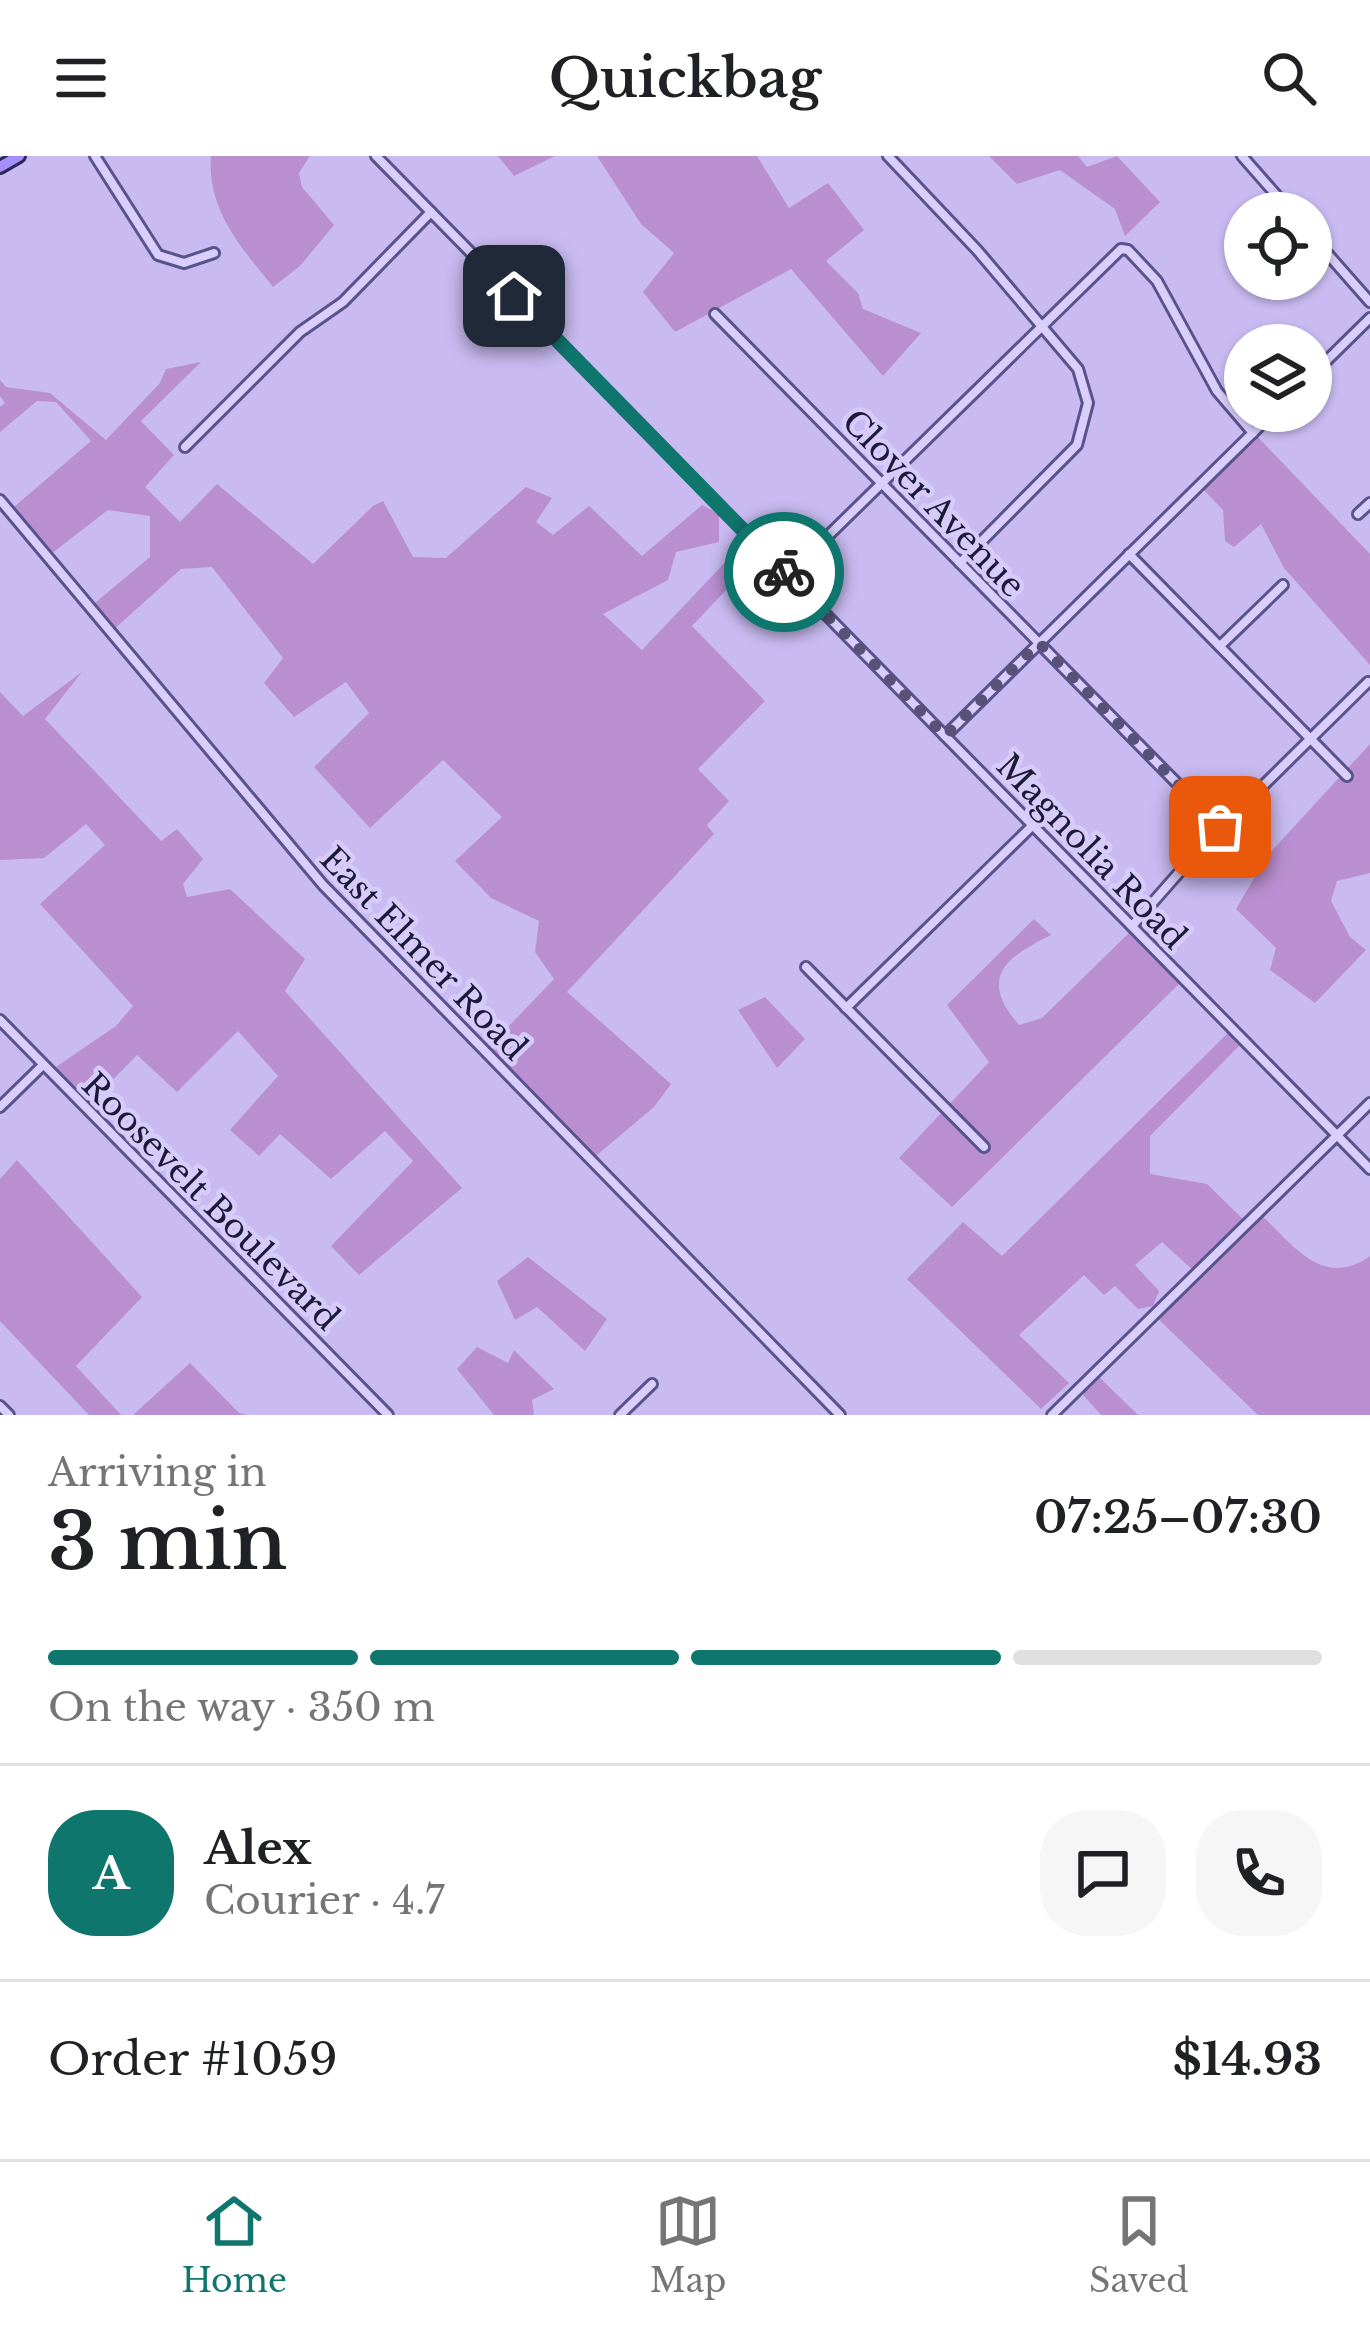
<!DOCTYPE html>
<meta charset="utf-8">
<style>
body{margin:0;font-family:"Libre Baskerville",serif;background:#f6f6f6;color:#202124;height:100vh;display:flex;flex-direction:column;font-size:45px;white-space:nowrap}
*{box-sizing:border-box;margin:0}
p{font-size:39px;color:#757577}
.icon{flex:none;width:66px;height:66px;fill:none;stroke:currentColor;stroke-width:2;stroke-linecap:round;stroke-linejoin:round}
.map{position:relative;height:1259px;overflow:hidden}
.sheet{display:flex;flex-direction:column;background:#fff;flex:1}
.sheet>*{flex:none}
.controls{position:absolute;left:1224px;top:36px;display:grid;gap:24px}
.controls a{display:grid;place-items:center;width:108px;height:108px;border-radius:50%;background:#fff;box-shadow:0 3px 9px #0004;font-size:60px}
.pin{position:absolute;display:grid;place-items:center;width:102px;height:102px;color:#fff;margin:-51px;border-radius:24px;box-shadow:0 6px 18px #0006}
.courier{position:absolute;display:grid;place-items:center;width:120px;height:120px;margin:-60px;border:9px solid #0f766e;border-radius:50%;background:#fff;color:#222;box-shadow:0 3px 15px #0007}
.overview em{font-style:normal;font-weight:600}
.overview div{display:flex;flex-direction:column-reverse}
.overview{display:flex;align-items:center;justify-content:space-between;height:204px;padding:0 48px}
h1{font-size:78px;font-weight:600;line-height:90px}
.bar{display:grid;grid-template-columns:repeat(4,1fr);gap:18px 12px;align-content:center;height:144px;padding:0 48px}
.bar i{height:15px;border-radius:9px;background:#e0e0e0}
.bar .on{background:#0f766e}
.bar p{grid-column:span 4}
.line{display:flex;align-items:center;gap:30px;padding:0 48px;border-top:3px solid #e0e0e0}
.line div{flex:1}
.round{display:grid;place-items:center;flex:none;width:126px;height:126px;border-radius:48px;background:#f6f6f6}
header{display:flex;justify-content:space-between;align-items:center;height:156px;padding:0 48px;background:#fff;font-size:54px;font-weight:600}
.dock{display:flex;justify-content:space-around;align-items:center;height:168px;border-top:3px solid #e0e0e0;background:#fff;font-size:33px;color:#757577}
.dock a{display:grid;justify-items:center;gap:6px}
.dock .on{color:#0f766e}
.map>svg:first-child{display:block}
.green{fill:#ba8fd1}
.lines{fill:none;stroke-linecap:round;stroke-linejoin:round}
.minor-casing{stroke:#58538b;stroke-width:14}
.primary-casing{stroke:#292958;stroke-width:16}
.minor{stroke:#dacffc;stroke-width:8}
.primary{stroke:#a78efa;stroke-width:10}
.done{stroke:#585279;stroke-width:12;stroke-dasharray:0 21.6}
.route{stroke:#0f766e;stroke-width:15}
.labels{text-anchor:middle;stroke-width:9;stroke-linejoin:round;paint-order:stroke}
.street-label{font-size:33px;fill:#1b1a38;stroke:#d7ccf9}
</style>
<header><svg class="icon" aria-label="menu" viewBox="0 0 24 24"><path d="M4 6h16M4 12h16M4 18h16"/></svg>Quickbag<svg class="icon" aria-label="search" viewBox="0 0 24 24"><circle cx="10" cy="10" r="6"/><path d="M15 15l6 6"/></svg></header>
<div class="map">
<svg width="1370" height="1259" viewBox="0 0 1370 1259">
<rect width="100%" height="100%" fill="#c9bbf2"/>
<g class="green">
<path d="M211,0H310L299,17L302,31L334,69L300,110L273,131C241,91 207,54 211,0Z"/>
<polygon points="498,0 555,0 514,20"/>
<polygon points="597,0 757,0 789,52 828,27 864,74 826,105 858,137 863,153 921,177 883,220 791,113 675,176 643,136 674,97 641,68"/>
<polygon points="989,0 1078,0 1087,11 1117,0 1160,46 1125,80 1115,53 1060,14 1017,28"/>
<polygon points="201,206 141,265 174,299 145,331 180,366 217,328 313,408 373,350 383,345 413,401 446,402 526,331 552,342 536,366 553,379 589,350 642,400 702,349 719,358 719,386 676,396 668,424 603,458 642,494 749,381 763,395 692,470 765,545 698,613 729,645 707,669 714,678 567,836 671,928 654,951 591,1004 484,896 554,823 535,796 539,765 491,742 455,705 502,661 443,604 370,672 314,611 369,557 346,526 294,561 264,527 283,502 212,411 181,413 111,476 90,451 150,401 150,360 108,354 47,401 8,356 91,285 56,246 37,245 0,276 0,251 5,247 0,240 0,224 6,231 50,237 106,284 160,227 166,213"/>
<polygon points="1252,275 1370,398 1370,509 1284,412 1261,368 1234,391 1225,385 1223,354 1198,328"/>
<polygon points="82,516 45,563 161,685 177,673 203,703 183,728 187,741 230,733 305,803 285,835 462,1032 359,1119 331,1090 413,1005 385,975 331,1023 280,978 259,1000 230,974 278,920 238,875 177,936 137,899 86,951 50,915 116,870 133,850 40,748 105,689 86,668 44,702 0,704 0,536 23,560"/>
<polygon points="1370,588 1370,717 1337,725 1331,745 1350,781 1366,794 1315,847 1270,814 1276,792 1236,753 1267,700"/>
<path d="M1034,763L1051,779C1007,801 977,821 1019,869L1042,862L1134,772L1184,823L952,1051L899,1002L989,906L947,849Z"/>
<polygon points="765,841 805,883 777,912 738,854"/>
<path d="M1233,872L1245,884L1150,980V1018L1207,1028L1247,1067L1259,1057C1293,1088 1322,1134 1370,1100V1259H1258L1154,1159L1196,1117L1162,1086L1135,1109L1159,1135L1153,1150L1138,1153L1115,1130L1104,1139L1084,1119L1019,1179L1069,1227L1041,1253L907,1123L963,1066L1002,1100Z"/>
<polygon points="17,1004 142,1141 76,1210 121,1259 89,1259 0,1165 0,1023"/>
<polygon points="528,1101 607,1163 585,1195 537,1151 515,1164 497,1125"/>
<polygon points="477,1191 508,1207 514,1194 554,1233 532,1244 534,1259 494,1259 457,1213"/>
<polygon points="190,1207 239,1257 248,1259 133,1259"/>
<polygon points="1095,1217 1138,1259 1101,1259 1083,1239"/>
</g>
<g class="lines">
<defs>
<g id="minor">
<polyline points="95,0 158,99 184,107 214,97"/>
<polyline points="376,0 1370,1013"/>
<polyline points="888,0 977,94 1078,213 1088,247 1077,289 960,407"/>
<polyline points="1242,0 1292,57"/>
<polyline points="1311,79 1370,146"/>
<polyline points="715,158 1220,671"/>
<polyline points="1311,220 1370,162"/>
<polyline points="185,291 300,176 343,146 431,56"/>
<polyline points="0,344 323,729 840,1259"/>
<polyline points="1358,358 1370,347"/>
<polyline points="1129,398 1347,620"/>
<polyline points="788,419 1121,93 1128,94 1157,125 1217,235 1253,277"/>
<polyline points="1220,490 1283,429"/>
<polyline points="945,580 1275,255"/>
<polyline points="1132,770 1205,687 1368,526"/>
<polyline points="806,811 984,991"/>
<polyline points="846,852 1033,669"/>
<polyline points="0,864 388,1259"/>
<polyline points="0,951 43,909"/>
<polyline points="0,1250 9,1259"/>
<polyline points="620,1259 652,1228"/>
<polyline points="1052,1259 1370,947"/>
</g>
<polyline id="primary" points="0,11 19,0"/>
</defs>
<use href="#minor" class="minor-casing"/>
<use href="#primary" class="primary-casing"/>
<use href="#minor" class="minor"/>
<use href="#primary" class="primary"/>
</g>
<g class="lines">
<polyline class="done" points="784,416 945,580 1039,487 1220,671"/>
<polyline class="route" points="514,140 784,416"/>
</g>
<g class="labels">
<g class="street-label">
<text transform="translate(934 347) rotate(46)" y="12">Clover Avenue</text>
<text transform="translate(1092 695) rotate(46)" y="12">Magnolia Road</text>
<text transform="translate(424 797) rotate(46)" y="12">East Elmer Road</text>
<text transform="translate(211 1045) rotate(45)" y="12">Roosevelt Boulevard</text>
</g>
</g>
</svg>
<div class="controls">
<a><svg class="icon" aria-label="locate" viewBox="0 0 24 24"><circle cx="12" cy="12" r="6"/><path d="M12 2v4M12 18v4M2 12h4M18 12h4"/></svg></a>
<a><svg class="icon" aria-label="layers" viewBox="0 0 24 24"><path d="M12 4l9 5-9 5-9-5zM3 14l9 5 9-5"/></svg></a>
</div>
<div class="pin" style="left:1220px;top:671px;background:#ea580c"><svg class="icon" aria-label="bag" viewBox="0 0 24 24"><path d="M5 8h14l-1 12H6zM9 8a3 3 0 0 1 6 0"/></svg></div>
<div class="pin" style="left:514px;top:140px;background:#1f2937"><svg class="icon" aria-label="home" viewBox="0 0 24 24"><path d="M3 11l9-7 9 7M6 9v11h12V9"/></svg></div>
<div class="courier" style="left:784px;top:416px"><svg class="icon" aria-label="bike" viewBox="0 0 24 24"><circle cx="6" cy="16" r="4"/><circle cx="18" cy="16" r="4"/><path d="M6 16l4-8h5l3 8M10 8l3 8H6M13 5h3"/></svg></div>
</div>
<section class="sheet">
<div class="overview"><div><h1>3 min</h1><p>Arriving in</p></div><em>07:25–07:30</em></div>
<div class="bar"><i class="on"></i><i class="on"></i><i class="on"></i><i></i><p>On the way · 350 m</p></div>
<div class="line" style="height:216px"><b class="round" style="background:#0f766e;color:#fff">A</b><div><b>Alex</b><p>Courier · 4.7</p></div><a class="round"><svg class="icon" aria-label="chat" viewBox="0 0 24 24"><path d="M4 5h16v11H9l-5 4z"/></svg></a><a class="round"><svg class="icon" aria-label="phone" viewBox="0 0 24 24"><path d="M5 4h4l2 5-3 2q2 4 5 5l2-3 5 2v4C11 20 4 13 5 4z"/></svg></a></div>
<div class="line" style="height:156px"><div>Order #1059</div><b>$14.93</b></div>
</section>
<nav class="dock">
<a class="on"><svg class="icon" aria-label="home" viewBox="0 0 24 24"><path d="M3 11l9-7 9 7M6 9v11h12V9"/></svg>Home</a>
<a><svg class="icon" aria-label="map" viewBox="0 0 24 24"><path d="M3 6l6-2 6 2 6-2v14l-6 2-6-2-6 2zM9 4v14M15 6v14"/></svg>Map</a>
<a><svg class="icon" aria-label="saved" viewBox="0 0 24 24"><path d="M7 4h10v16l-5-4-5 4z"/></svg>Saved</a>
</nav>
